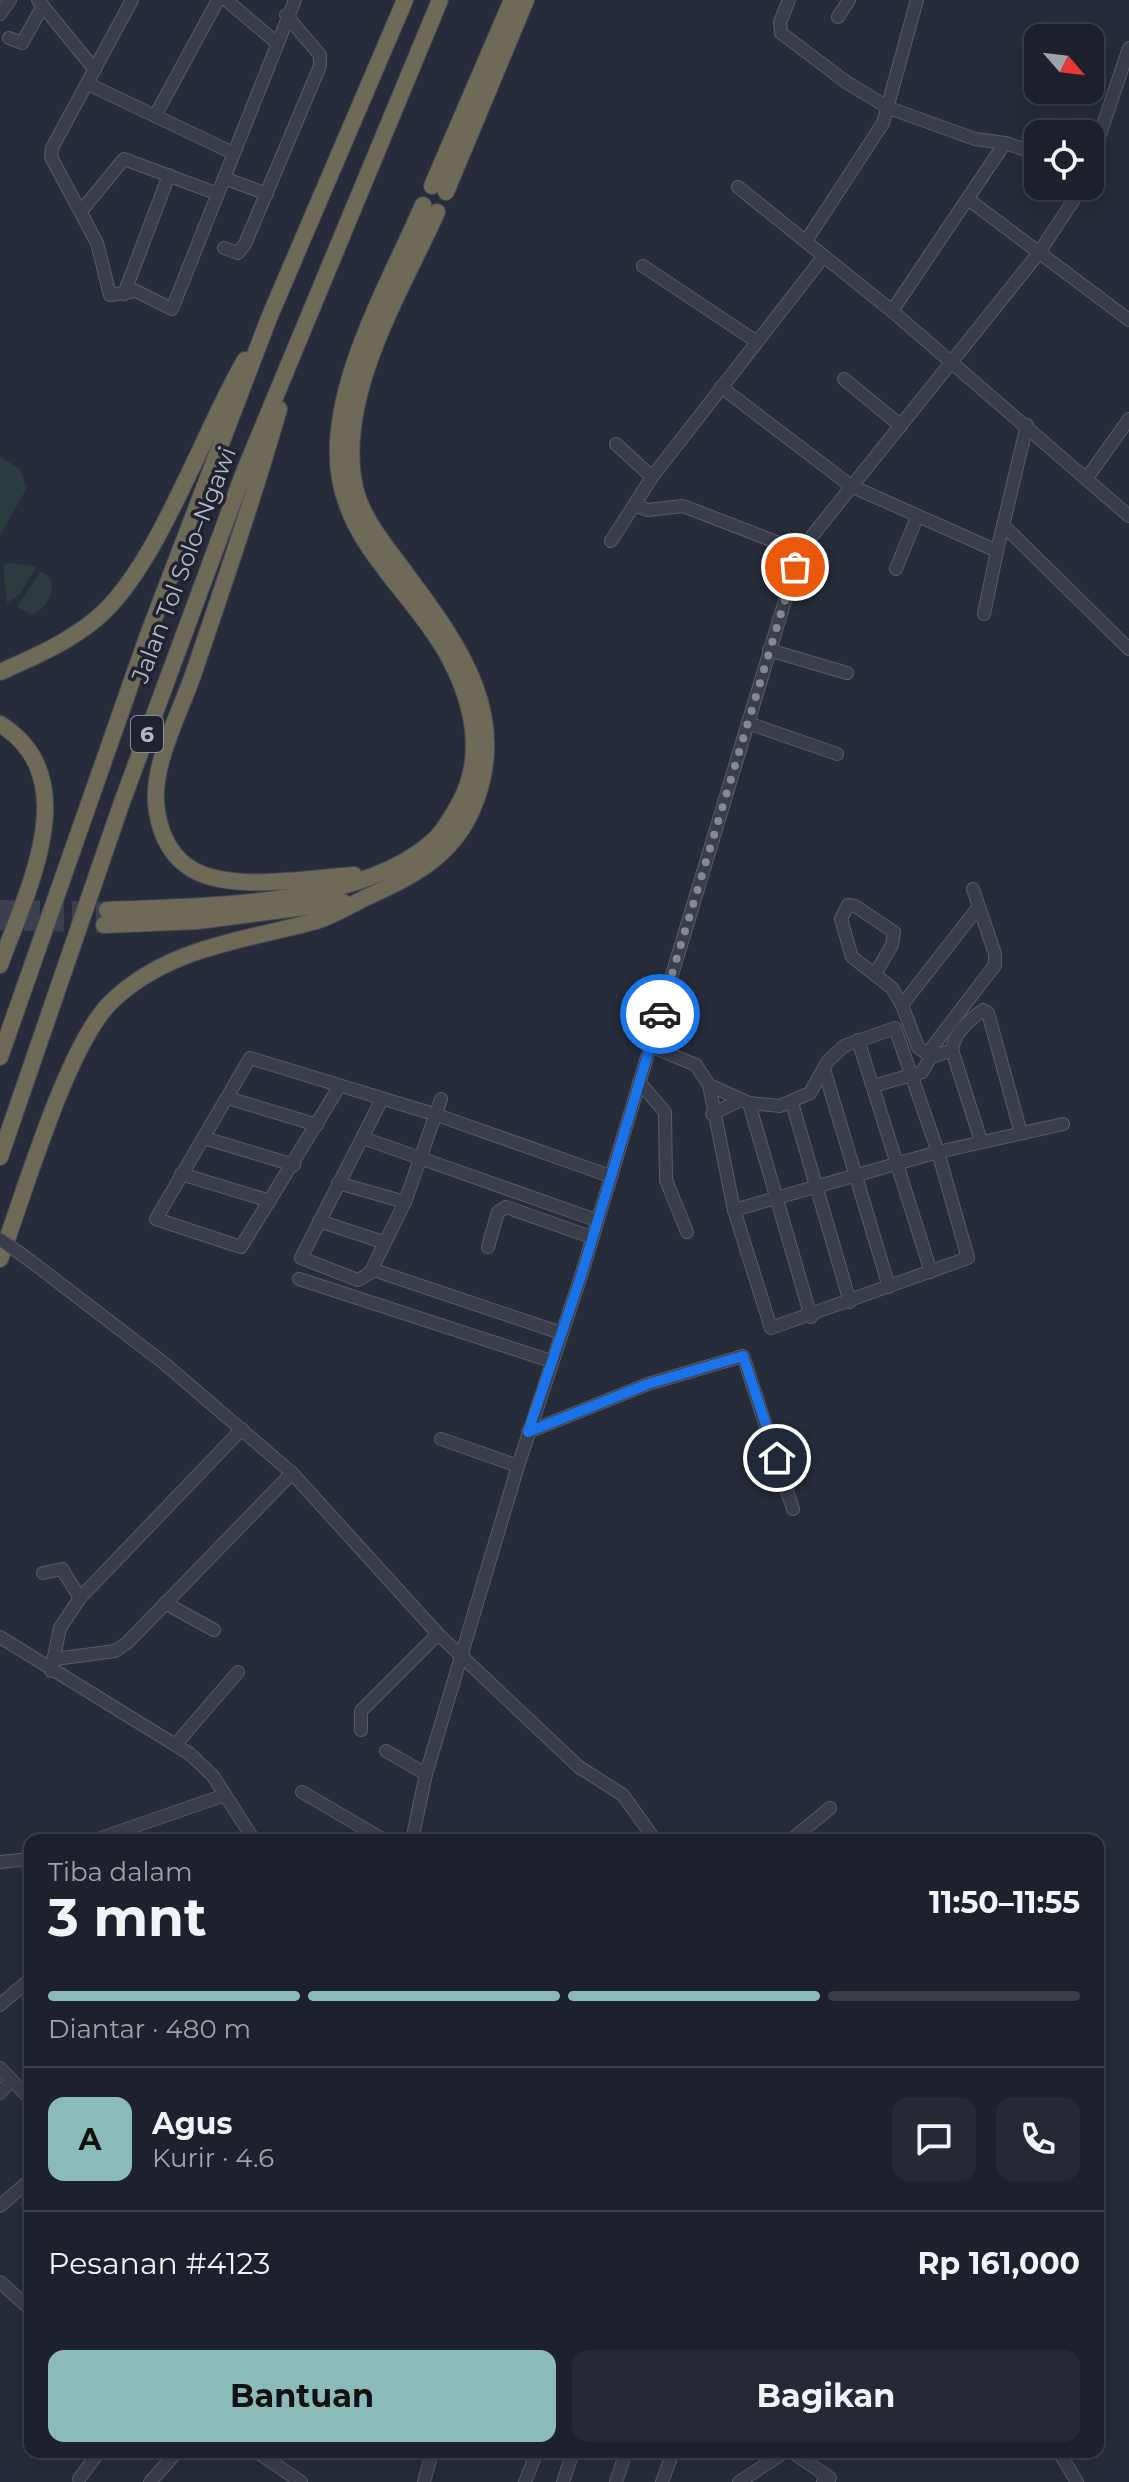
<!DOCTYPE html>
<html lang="id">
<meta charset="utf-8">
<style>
body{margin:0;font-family:Montserrat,sans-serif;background:#252933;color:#f1f3f6;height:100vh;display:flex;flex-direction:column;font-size:30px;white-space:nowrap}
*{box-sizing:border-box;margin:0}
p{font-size:26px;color:#a0a3a9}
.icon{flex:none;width:44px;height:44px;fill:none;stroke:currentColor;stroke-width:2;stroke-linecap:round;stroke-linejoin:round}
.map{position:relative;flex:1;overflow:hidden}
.panel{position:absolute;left:24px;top:1834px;width:1080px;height:624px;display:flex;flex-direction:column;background:#1c212b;border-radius:16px;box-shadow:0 8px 32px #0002,0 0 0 2px #3a3e47}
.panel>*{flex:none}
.needle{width:52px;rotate:118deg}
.buttons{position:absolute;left:1024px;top:24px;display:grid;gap:16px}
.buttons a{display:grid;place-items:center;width:80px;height:80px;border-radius:16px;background:#1c212b;box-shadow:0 8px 32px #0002,0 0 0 2px #3a3e47;font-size:40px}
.pin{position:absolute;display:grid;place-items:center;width:68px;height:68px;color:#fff;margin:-34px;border:4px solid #fff;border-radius:50%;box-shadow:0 2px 8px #0007}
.courier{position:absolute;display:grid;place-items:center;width:80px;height:80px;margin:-40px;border:6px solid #1a73e8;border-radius:50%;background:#fff;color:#222;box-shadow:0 2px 10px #0007}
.head em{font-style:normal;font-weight:700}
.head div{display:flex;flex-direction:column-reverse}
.head{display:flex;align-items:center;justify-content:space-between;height:136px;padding:0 24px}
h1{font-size:52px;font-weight:700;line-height:60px}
.bar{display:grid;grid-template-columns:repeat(4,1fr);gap:12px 8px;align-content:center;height:96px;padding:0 24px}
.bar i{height:10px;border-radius:6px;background:#3a3e47}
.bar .active{background:#8bbbb9}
.bar p{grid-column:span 4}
.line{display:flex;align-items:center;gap:20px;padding:0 24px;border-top:2px solid #3a3e47}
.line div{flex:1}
.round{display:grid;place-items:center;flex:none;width:84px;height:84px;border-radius:16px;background:#252933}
.button{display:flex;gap:16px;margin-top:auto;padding:16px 24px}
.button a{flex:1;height:92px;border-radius:16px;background:#8bbbb9;color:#111;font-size:32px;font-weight:700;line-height:92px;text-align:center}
.button a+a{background:#252933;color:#f1f3f6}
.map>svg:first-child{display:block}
.green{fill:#2c3c3f}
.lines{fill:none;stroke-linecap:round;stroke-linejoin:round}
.highway-tunnel{stroke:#3b414e;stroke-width:16;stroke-dasharray:16 8;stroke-linecap:butt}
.minor-casing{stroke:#585c68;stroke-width:14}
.highway-casing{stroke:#454955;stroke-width:18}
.minor{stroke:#3a3e4a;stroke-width:12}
.highway{stroke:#6f6958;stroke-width:16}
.minor-bridge-casing{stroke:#585c68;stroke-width:14;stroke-linecap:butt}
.minor-bridge{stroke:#3a3e4a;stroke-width:12}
.done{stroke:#838894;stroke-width:8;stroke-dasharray:0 14.4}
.route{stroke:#1a73e8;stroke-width:10}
.labels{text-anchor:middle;stroke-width:7;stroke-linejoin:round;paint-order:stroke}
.shield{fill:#1f232f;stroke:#888c98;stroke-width:2}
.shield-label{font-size:22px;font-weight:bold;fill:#b5b9c5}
.street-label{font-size:24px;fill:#b5b9c5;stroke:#1f232f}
</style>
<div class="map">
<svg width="1129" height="2482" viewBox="0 0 1129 2482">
<rect width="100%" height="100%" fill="#262c39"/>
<g class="green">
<polygon points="0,456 20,470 27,488 0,535"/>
<polygon points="11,563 36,567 20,594 7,603 3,565"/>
<path d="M41,571L51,578C54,594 47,608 32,615L17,607Z"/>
</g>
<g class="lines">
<g class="highway-tunnel">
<polyline points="0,908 107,910"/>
<polyline points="0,922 104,925"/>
</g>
<defs>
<g id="minor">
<polyline points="38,0 95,70"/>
<polyline points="132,0 52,148 51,157 97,243 110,295 136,291 172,309 295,0"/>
<polyline points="226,0 277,43"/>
<polyline points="789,0 780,22 781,33 846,82 889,108 975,139 1005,143 1038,154"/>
<polyline points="0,14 10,0"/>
<polyline points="838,17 849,0"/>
<polyline points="9,38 22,43 43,6"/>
<polyline points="88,84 233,153"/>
<polyline points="155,116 218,0"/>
<polyline points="1090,164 1129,48"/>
<polyline points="224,178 267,194"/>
<polyline points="738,187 892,311 1129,516"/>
<polyline points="969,200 1129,320"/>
<polyline points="82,210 124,159 218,194"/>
<polyline points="806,241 883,123 917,0"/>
<polyline points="224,248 238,253 245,244 320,66 320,55 286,15"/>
<polyline points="643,266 757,342"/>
<polyline points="124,294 169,175"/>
<polyline points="892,311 1005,143"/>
<polyline points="844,379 901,426"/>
<polyline points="721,387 851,486 997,551 1027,425"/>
<polyline points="616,444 652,477"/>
<polyline points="1087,478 1129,419"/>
<polyline points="636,506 648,510 683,506 800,551"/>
<polyline points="1003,525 1129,649"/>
<polyline points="611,541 652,477 824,256"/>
<polyline points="896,569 917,517"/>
<polyline points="984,614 997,551"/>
<polyline points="769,650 847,673"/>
<polyline points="748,723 837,754"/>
<polyline points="875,974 892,945 894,932 855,906 848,905 841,919 852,957 892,988 902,1005"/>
<polyline points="858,1040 931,1272"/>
<polyline points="650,1046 696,1065 709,1085 749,1103 780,1106 810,1093 828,1061 844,1046 895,1028 938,1152 968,1258 771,1328 734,1210 709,1085"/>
<path d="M952,1050C954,1032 970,1020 983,1010L988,1013L1021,1133"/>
<polyline points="927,1054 995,965 995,954 973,889"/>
<polyline points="931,1057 918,1047 902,1005 977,909"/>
<polyline points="931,1057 952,1050 981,1141"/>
<polyline points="824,1069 889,1287"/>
<polyline points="639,1082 665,1112 666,1180 687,1232"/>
<polyline points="873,1086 922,1072 931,1057"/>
<polyline points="339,1087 241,1247 156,1219 250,1058 437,1115 610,1176"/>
<polyline points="228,1098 317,1125"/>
<polyline points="381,1101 301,1258 358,1280 370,1273 405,1202 441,1099"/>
<polyline points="749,1103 811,1317"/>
<polyline points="792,1103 850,1302"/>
<polyline points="712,1114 741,1100"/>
<polyline points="204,1138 294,1165"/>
<polyline points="363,1138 596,1220"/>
<polyline points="181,1174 270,1201"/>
<polyline points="338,1183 405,1202"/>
<polyline points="734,1210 938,1152 1063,1124"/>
<polyline points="319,1221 383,1242"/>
<polyline points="488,1247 498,1212 506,1207 591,1237"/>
<polyline points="32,1262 165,1364 292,1473 438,1634 579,1767 623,1795 655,1840"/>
<polyline points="377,1271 561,1333"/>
<polyline points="299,1279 551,1361"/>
<polyline points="528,1432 648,1384 743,1356 793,1509"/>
<polyline points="441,1439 518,1466"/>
<polyline points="43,1573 62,1569 80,1598"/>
<polyline points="165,1603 214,1630"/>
<polyline points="0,1637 190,1754 213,1776 254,1840"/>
<polyline points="55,1659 115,1651 127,1643 292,1473"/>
<polyline points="51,1671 60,1628 80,1598 242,1429"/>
<polyline points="361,1730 361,1711 438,1634"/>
<polyline points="176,1744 238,1672"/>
<polyline points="386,1751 426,1774"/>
<polyline points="302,1792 384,1840"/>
<polyline points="95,1840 225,1795"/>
<polyline points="412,1840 426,1774 518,1466 581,1276 800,551 1038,254 1083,186"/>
<polyline points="791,1840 830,1808"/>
<polyline points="0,1862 30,1859"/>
<polyline points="0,2005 30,1979"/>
<polyline points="0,2068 30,2099"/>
<polyline points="0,2093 11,2080"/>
<polyline points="0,2206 30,2180"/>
<polyline points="0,2282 30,2309"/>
<polyline points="257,2452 301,2482"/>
<polyline points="792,2452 830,2478 823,2482"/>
<polyline points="1059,2452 1077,2482"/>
<polyline points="79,2479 99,2452"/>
<polyline points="150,2482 177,2452"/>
<polyline points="424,2482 431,2456"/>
<polyline points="525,2482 537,2452"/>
<polyline points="563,2482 573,2452"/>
<polyline points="616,2482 626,2452"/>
<polyline points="662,2482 672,2455"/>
<polyline points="739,2482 785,2452"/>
</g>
<g id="highway">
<polyline points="432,186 512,0"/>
<polyline points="446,192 526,0"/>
<path d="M279,409C253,499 223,587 193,675C180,713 153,762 156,803C158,827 167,852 187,866C225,894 308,878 354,875"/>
<path d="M0,672C34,657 67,643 96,619C157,569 203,431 245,360"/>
<path d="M0,724C87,778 26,892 0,965"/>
<path d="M107,910C200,906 361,907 433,841C444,831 453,815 460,802C486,754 472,698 446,652C413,594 352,548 340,479C325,392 389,284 423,205"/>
<polyline points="104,925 197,921 343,902"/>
<polyline points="0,1057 149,632 269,318 405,0"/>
<polyline points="0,1157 122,802 244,472 440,0"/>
<path d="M0,1259C24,1195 66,1048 110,1003C167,947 243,941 316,921C333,916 349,906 365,898C411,877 451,858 472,810C512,719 461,647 407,575C388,548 363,521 355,488C335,397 401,292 437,212"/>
</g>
</defs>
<use href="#minor" class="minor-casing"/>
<use href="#highway" class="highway-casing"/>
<use href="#minor" class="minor"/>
<use href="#highway" class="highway"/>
<defs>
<polyline id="minor-bridge" points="0,1239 32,1262"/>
</defs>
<use href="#minor-bridge" class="minor-bridge-casing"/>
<use href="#minor-bridge" class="minor-bridge"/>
</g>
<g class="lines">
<polyline class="done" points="660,1014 795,567"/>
<polyline class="route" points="660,1014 581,1276 528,1432 648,1384 743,1356 777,1458"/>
</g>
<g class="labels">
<rect class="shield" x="131" y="716" width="32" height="36" rx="6"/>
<g class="shield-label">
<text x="147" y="742">6</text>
</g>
<g class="street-label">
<text transform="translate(184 565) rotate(-69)" y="8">Jalan Tol Solo–Ngawi</text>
</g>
</g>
</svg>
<div class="buttons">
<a><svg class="needle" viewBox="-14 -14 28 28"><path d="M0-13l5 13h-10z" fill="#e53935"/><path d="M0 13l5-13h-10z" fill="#a0a3a9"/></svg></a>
<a><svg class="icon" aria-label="locate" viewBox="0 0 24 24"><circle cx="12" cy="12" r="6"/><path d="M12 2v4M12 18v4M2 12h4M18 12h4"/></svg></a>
</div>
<div class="pin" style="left:795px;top:567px;background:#ea580c"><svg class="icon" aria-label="bag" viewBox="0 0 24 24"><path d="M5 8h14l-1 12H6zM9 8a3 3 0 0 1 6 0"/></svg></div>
<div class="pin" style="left:777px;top:1458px;background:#1f2937"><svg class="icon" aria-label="home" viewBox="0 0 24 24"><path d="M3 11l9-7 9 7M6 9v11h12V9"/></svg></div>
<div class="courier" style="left:660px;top:1014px"><svg class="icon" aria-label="car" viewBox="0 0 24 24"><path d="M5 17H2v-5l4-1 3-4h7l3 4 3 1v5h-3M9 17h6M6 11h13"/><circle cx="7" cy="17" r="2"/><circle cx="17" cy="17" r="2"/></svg></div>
<section class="panel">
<div class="head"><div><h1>3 mnt</h1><p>Tiba dalam</p></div><em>11:50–11:55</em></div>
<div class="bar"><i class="active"></i><i class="active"></i><i class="active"></i><i></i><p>Diantar · 480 m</p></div>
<div class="line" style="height:144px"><b class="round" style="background:#8bbbb9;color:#111">A</b><div><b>Agus</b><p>Kurir · 4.6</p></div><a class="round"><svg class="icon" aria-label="chat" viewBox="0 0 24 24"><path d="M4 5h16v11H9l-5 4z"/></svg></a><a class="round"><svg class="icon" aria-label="phone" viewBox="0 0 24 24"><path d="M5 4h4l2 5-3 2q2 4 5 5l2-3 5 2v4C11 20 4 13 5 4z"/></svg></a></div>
<div class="line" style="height:104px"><div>Pesanan #4123</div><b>Rp 161,000</b></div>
<div class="button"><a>Bantuan</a><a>Bagikan</a></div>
</section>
</div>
